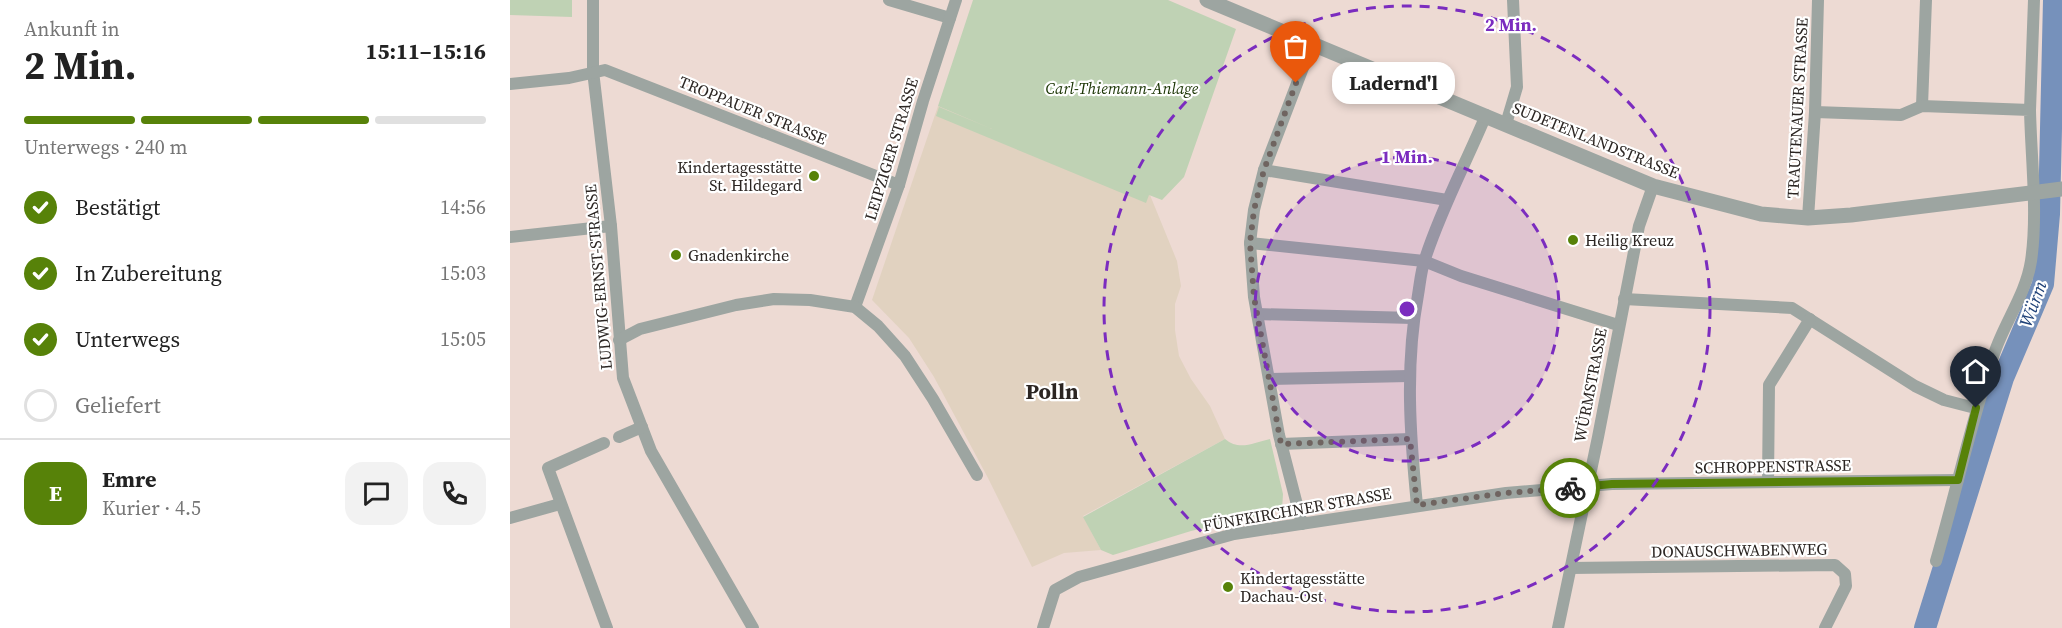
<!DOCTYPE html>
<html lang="de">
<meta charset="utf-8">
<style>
body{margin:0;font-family:"Source Serif 4",serif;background:#f2f2f2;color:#222;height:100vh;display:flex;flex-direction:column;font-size:22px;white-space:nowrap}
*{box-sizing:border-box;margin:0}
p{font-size:20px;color:#767676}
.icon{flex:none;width:33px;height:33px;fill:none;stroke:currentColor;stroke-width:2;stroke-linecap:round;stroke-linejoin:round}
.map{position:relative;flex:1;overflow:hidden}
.side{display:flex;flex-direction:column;background:#fff;width:510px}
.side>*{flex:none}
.pin{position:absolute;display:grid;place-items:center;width:51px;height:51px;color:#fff;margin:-62px -26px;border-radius:50% 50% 50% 0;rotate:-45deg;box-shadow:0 0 6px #0007}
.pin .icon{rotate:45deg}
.courier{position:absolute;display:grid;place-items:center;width:60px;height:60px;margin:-30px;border:4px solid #578209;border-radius:50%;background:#fff;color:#222;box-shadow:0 2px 8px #0007}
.bubble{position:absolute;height:42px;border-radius:18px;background:#fff;box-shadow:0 3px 9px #0003;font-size:20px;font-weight:700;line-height:42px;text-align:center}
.head em{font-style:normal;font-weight:700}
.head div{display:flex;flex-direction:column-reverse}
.head{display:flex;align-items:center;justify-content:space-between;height:102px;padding:0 24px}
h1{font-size:39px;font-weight:700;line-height:45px}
.bar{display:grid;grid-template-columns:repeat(4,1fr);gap:9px 6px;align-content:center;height:72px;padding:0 24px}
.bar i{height:8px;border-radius:4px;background:#e0e0e0}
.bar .on{background:#578209}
.bar p{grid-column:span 4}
.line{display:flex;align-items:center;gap:15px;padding:0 24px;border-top:2px solid #e0e0e0}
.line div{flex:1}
.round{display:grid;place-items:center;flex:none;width:63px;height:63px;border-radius:18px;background:#f2f2f2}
ol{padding:0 24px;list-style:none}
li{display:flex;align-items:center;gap:18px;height:66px}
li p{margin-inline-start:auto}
li .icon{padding:6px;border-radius:50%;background:#578209;color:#fff;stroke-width:4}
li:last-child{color:#767676}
li i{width:33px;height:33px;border:3px solid #e0e0e0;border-radius:50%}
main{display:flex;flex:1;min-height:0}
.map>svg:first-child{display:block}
.education{fill:#e1d2c0}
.green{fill:#bfd2b4}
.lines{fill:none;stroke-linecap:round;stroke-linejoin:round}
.river{stroke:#7691bb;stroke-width:22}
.minor{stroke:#9da5a1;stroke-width:12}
.tertiary{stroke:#9da5a1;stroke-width:15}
.done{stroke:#6f6460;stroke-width:6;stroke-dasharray:0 10.8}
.route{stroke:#578209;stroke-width:8}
.ring{fill:none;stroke:#7b2cbf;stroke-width:3;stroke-dasharray:10 8}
.poi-dot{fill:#578209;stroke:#fff;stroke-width:2}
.labels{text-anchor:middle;stroke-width:4.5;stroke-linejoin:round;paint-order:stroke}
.park-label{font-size:16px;font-style:italic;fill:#1b3504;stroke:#fff}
.street-label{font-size:16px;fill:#2b2522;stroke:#fff}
.poi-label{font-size:16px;fill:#2b2522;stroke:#fff;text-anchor:start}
.water-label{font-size:18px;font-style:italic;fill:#204278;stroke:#fff}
.district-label{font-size:22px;font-weight:bold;fill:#2b2522;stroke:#fff}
.centre{fill:#7b2cbf;stroke:#fff;stroke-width:3}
.ring-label{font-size:18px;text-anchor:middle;font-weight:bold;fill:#7b2cbf;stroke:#fff;stroke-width:4.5;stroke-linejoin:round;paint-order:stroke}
</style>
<main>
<section class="side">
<div class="head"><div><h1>2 Min.</h1><p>Ankunft in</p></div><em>15:11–15:16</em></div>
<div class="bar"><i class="on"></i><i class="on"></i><i class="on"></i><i></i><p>Unterwegs · 240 m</p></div>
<ol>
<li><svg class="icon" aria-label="check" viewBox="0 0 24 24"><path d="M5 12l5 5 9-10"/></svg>Bestätigt<p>14:56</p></li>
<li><svg class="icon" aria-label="check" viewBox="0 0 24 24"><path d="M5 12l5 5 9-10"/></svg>In Zubereitung<p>15:03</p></li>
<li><svg class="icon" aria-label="check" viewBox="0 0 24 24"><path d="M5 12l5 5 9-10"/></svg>Unterwegs<p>15:05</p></li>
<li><i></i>Geliefert</li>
</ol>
<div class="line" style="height:108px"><b class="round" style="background:#578209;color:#fff">E</b><div><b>Emre</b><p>Kurier · 4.5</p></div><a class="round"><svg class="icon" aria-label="chat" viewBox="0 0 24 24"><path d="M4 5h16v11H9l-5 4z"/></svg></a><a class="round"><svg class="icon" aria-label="phone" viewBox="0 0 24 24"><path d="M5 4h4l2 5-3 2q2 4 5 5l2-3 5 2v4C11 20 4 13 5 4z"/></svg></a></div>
</section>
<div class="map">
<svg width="1552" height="628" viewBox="0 0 1552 628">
<rect width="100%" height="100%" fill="#eddad3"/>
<polygon class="education" points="428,106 640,195 667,261 671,286 665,304 665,330 669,356 681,379 700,406 715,439 573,516 591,550 554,553 522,567 478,478 424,377 399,338 362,300"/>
<g class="green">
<polygon points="0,0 62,0 62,17 0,15"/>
<polygon points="463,0 658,0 726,29 674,177 652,200 639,195 636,203 426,116 429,107 482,129 428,106"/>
<path d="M715,439C729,451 743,443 760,439L773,494L772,510L681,531L603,555L591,550L573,517Z"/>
</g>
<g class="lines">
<polyline class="river" points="1415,628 1493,378 1533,284 1539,214 1544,0"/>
<g class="minor">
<polyline points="83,0 83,71 101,226 113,378 141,451 243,628"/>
<polyline points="379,0 440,18"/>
<polyline points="0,84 59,78 95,70 389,185"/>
<polyline points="1412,106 1416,0"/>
<polyline points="1520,110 1524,0"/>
<path d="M1305,112L1391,115L1412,106L1520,110C1521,158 1528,214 1521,261C1516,294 1494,323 1484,354C1461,422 1446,492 1426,561"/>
<polyline points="996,124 1007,87 1003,0"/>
<polyline points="754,170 937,200"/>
<polyline points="1298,218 1305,112 1308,0"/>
<polyline points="0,237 101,226"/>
<polyline points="740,243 914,261 951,276 1108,325"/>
<polyline points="1114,299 1282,308 1405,386 1434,400 1465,408"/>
<polyline points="345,307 389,185 413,101 446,0"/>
<polyline points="747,314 903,318"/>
<polyline points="109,340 130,329 226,305 264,299 300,300 345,307 368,326 395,356 423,399 467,475"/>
<polyline points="760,379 899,376"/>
<polyline points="109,437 132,427"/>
<polyline points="94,443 38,468 97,628"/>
<polyline points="771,444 900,439"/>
<polyline points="1258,482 1259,385 1300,319"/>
<path d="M907,505C900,435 895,365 908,295C910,283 911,270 915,259C931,209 956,163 976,115"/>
<polyline points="0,518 50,504"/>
<polyline points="792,524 769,435 744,297 740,243 744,210 754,170 802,44"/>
<polyline points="1060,568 1325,565 1335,574 1336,586 1315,628"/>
<polyline points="533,628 545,590 569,577 724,534 996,493 1102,484 1448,480"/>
<polyline points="1048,628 1088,437 1129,226 1143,186"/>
</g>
<polyline class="tertiary" points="697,0 1143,186 1251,214 1298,218 1341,215 1552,189"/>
</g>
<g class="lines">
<polyline class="done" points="786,83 754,170 744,210 740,243 744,297 771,444 900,439 907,505 996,493 1060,488"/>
<polyline class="route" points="1060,488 1102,484 1448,480 1466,408"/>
</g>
<circle cx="897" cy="309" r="152" fill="#7b2cbf" fill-opacity=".12"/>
<g class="ring">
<circle cx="897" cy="309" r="152"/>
<circle cx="897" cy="309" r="303"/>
</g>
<g class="poi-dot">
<circle cx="304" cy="176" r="6"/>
<circle cx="1063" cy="240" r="6"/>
<circle cx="166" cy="255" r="6"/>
<circle cx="718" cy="587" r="6"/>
</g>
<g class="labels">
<g class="park-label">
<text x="612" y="94">Carl-Thiemann-Anlage</text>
</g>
<g class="street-label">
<text transform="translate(1287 108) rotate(-87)" y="6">TRAUTENAUER STRASSE</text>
<text transform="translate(243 110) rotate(22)" y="6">TROPPAUER STRASSE</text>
<text transform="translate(1086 140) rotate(22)" y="6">SUDETENLANDSTRASSE</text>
<text transform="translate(381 149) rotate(-73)" y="6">LEIPZIGER STRASSE</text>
<text transform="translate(88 277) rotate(-95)" y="6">LUDWIG-ERNST-STRASSE</text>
<text transform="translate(1080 385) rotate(-79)" y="6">WÜRMSTRASSE</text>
<text transform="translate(1263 466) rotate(-1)" y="6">SCHROPPENSTRASSE</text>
<text transform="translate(787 509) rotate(-10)" y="6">FÜNFKIRCHNER STRASSE</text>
<text transform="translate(1229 550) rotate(-1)" y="6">DONAUSCHWABENWEG</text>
</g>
<g class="poi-label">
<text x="292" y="173" text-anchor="end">Kindertagesstätte<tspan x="292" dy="18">St. Hildegard</tspan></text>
<text x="1075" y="246">Heilig Kreuz</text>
<text x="178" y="261">Gnadenkirche</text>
<text x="730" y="584">Kindertagesstätte<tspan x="730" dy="18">Dachau-Ost</tspan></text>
</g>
<g class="water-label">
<text transform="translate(1523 304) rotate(-70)" y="6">Würm</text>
</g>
<g class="district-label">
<text x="542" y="399">Polln</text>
</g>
</g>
<circle cx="897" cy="309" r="9" class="centre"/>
<g class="ring-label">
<text x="1001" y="31">2 Min.</text>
<text x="897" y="163">1 Min.</text>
</g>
</svg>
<div class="pin" style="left:786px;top:83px;background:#ea580c"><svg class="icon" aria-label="bag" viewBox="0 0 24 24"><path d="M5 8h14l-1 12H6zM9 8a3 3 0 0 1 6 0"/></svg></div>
<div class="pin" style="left:1466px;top:408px;background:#1f2937"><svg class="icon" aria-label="home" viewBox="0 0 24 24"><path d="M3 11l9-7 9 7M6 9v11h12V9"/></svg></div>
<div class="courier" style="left:1060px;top:488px"><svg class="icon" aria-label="bike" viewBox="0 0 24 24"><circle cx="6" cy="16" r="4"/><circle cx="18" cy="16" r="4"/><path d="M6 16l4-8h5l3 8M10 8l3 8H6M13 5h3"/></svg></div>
<div class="bubble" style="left:822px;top:62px;width:123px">Ladernd'l</div>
</div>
</main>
